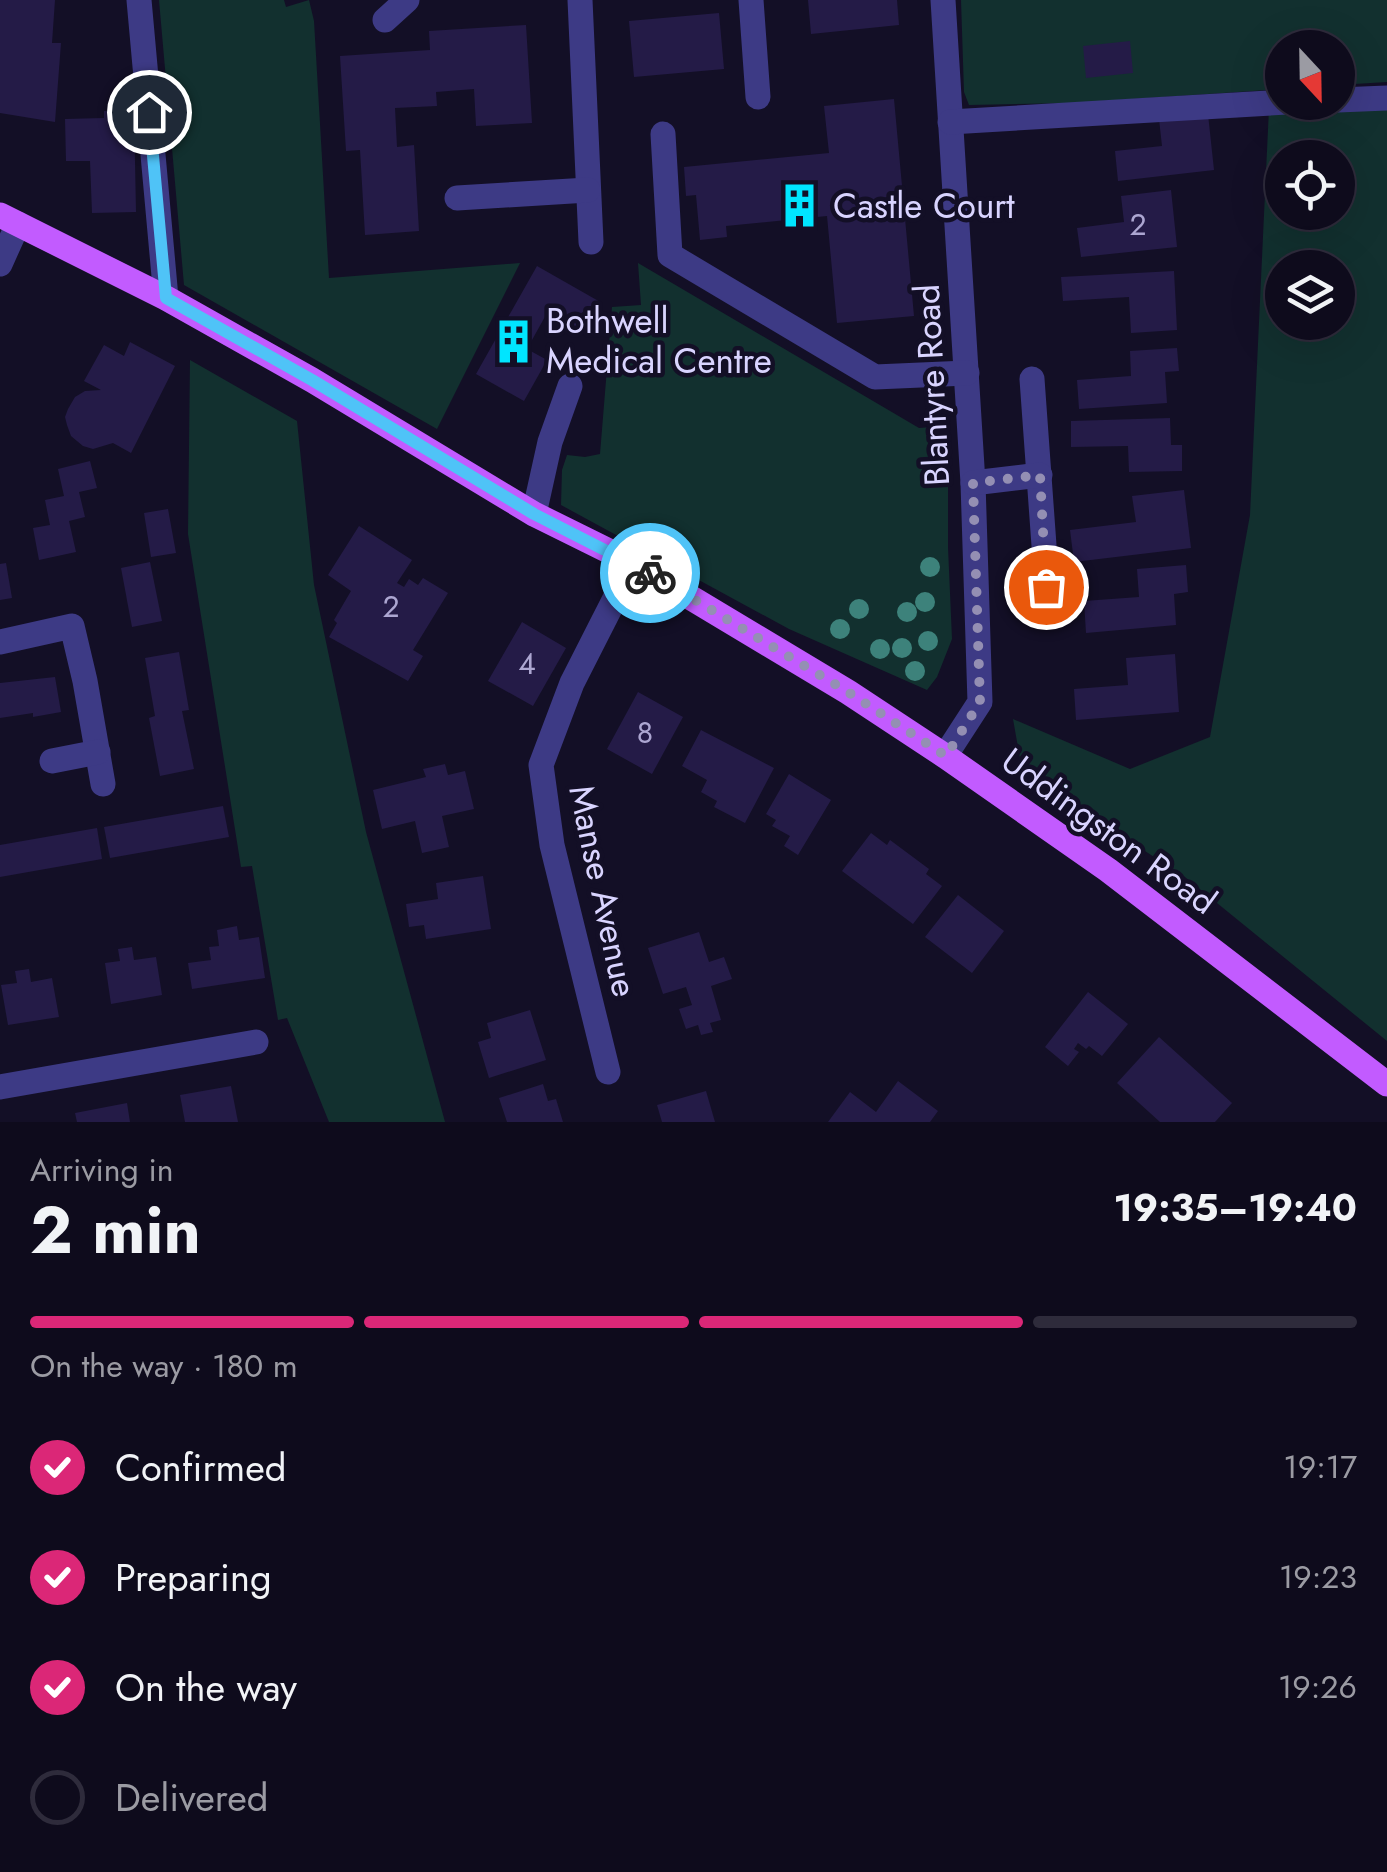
<!DOCTYPE html>
<meta charset="utf-8">
<style>
body{margin:0;font-family:Jost,sans-serif;background:#171425;color:#f1f3f6;height:100vh;display:flex;flex-direction:column;font-size:38px;white-space:nowrap}
*{box-sizing:border-box;margin:0}
p{font-size:32px;color:#9b9ba3}
.icon{flex:none;width:55px;height:55px;fill:none;stroke:currentColor;stroke-width:2;stroke-linecap:round;stroke-linejoin:round}
.map{position:relative;height:1122px;overflow:hidden}
.panel{display:flex;flex-direction:column;background:#0e0b1c;flex:1}
.panel>*{flex:none}
.needle{width:65px;rotate:158deg}
.buttons{position:absolute;left:1265px;top:30px;display:grid;gap:20px}
.buttons a{display:grid;place-items:center;width:90px;height:90px;border-radius:50%;background:#0e0b1c;box-shadow:0 10px 40px #0002,0 0 0 2px #2e2b3b;font-size:50px}
.pin{position:absolute;display:grid;place-items:center;width:85px;height:85px;color:#fff;margin:-42px;border:5px solid #fff;border-radius:50%;box-shadow:0 2px 10px #0007}
.courier{position:absolute;display:grid;place-items:center;width:100px;height:100px;margin:-50px;border:8px solid #4fc3f7;border-radius:50%;background:#fff;color:#222;box-shadow:0 2px 12px #0007}
.overview em{font-style:normal;font-weight:700}
.overview div{display:flex;flex-direction:column-reverse}
.overview{display:flex;align-items:center;justify-content:space-between;height:170px;padding:0 30px}
h1{font-size:65px;font-weight:700;line-height:75px}
.bar{display:grid;grid-template-columns:repeat(4,1fr);gap:15px 10px;align-content:center;height:120px;padding:0 30px}
.bar i{height:12px;border-radius:8px;background:#2e2b3b}
.bar .active{background:#db2777}
.bar p{grid-column:span 4}
ol{padding:0 30px;list-style:none}
li{display:flex;align-items:center;gap:30px;height:110px}
li p{margin-inline-start:auto}
li .icon{padding:10px;border-radius:50%;background:#db2777;color:#fff;stroke-width:4}
li:last-child{color:#9b9ba3}
li i{width:55px;height:55px;border:5px solid #2e2b3b;border-radius:50%}
.map>svg:first-child{display:block}
.green{fill:#12302f;fill-rule:evenodd}
.building{fill:#241b47}
.lines{fill:none;stroke-linecap:round;stroke-linejoin:round}
.minor{stroke:#3d3a85;stroke-width:25}
.major{stroke:#c25bff;stroke-width:25}
.tree{fill:#3d827b}
.done{stroke:#948fb3;stroke-width:10;stroke-dasharray:0 18}
.route{stroke:#4fc3f7;stroke-width:12}
.labels{text-anchor:middle;stroke-width:9;stroke-linejoin:round;paint-order:stroke}
.number-label{font-size:30px;fill:#aca6d1}
.poi-label{font-size:35px;fill:#d9d4ff;stroke:#130f26;text-anchor:start}
.street-label{font-size:35px;fill:#d9d4ff;stroke:#130f26}
</style>
<div class="map">
<svg width="1387" height="1122" viewBox="0 0 1387 1122">
<rect width="100%" height="100%" fill="#130f26"/>
<g class="green">
<polygon points="159,0 284,0 286,7 309,0 314,21 329,278 520,263 437,429 184,285"/>
<polygon points="961,0 1387,0 1387,82 1338,85 1338,48 1282,48 1282,89 1072,103 969,105 964,92"/>
<path d="M1387,104V1041L1185,877L1037,781L1021,764L1013,719L1130,769L1210,737L1250,515L1269,108ZM1282,158H1338V212H1282ZM1282,268H1338V322H1282Z"/>
<polygon points="638,263 919,428 948,426 948,547 952,639 937,677 927,690 789,629 561,505 562,470 567,455 585,457 600,454 612,307 641,305"/>
<polygon points="190,360 297,421 314,585 366,832 445,1122 329,1122 287,1018 278,1020 252,866 241,867 188,534"/>
</g>
<g class="building">
<polygon points="0,0 55,0 52,43 61,43 55,122 0,113"/>
<polygon points="808,0 897,0 899,25 811,34"/>
<polygon points="719,13 724,69 634,77 629,21"/>
<polygon points="526,25 532,123 476,126 474,89 436,92 437,106 395,108 397,147 414,145 419,231 365,235 360,150 346,151 340,56 430,50 429,31"/>
<polygon points="1130,41 1133,73 1086,78 1083,46"/>
<polygon points="894,99 914,316 837,323 827,216 726,226 727,237 700,240 696,195 686,196 684,167 829,153 824,106"/>
<polygon points="134,110 136,212 92,213 90,161 66,161 65,119 104,118 104,111"/>
<polygon points="1208,114 1214,170 1118,181 1115,151 1162,146 1159,119"/>
<polygon points="1171,190 1177,247 1081,257 1077,228 1124,222 1121,196"/>
<polygon points="537,266 602,303 584,333 547,313 527,349 547,360 524,401 476,374"/>
<polygon points="1174,271 1177,330 1131,333 1129,297 1063,301 1061,277"/>
<polygon points="130,342 175,366 131,453 113,443 93,449 83,446 71,436 67,425 65,417 68,409 75,397 85,391 101,390 84,381 104,345 124,356"/>
<polygon points="1177,348 1179,371 1165,372 1167,403 1079,409 1077,380 1131,376 1130,351"/>
<polygon points="1170,418 1171,445 1182,445 1182,471 1129,472 1128,446 1071,447 1071,421"/>
<polygon points="90,461 97,488 79,492 85,517 69,521 76,552 39,560 33,528 50,525 45,500 64,496 58,469"/>
<polygon points="1184,490 1191,548 1074,562 1070,530 1136,522 1132,496"/>
<polygon points="168,509 176,553 151,557 144,513"/>
<polygon points="359,526 412,560 397,583 404,587 409,579 418,585 423,578 448,593 413,650 423,656 408,681 329,637 337,623 334,620 351,591 328,575"/>
<polygon points="150,562 162,621 132,627 121,568"/>
<polygon points="6,563 12,598 0,600 0,564"/>
<polygon points="1186,565 1188,592 1174,594 1176,625 1086,633 1084,601 1139,597 1137,569"/>
<polygon points="522,622 566,648 533,706 488,681"/>
<polygon points="179,652 189,710 182,711 194,769 160,776 149,718 155,716 145,658"/>
<polygon points="1175,654 1179,712 1076,720 1074,689 1128,685 1126,658"/>
<polygon points="55,677 61,712 33,717 33,713 0,718 0,683"/>
<polygon points="638,692 683,717 652,774 607,749"/>
<polygon points="701,730 774,768 745,823 714,807 717,801 701,792 707,780 682,766"/>
<polygon points="445,764 448,775 465,771 474,809 442,816 449,847 422,853 415,821 382,829 373,790 426,777 423,769"/>
<polygon points="789,774 831,800 798,855 784,846 790,836 772,826 776,820 766,814"/>
<polygon points="223,806 229,837 110,858 104,827"/>
<polygon points="97,828 102,859 0,877 0,845"/>
<polygon points="871,833 887,845 890,840 929,869 926,874 942,886 913,924 842,871"/>
<polygon points="483,876 491,929 426,939 424,925 409,927 406,904 438,899 436,883"/>
<polygon points="958,895 1004,931 972,973 925,937"/>
<polygon points="237,926 239,940 259,937 265,978 192,989 188,963 211,960 209,947 219,946 217,930"/>
<polygon points="699,932 709,962 724,957 732,979 711,986 721,1020 710,1023 713,1032 701,1035 698,1025 686,1029 679,1009 692,1005 686,987 663,994 648,948"/>
<polygon points="132,947 134,960 156,957 162,995 111,1004 105,963 120,961 118,949"/>
<polygon points="29,969 31,982 52,978 59,1017 8,1025 1,985 17,983 15,971"/>
<polygon points="1088,992 1128,1024 1102,1056 1089,1046 1086,1049 1078,1043 1074,1049 1079,1052 1068,1066 1045,1047"/>
<polygon points="530,1010 546,1060 489,1078 478,1042 491,1038 487,1023"/>
<polygon points="1159,1037 1232,1103 1215,1122 1160,1122 1117,1083"/>
<polygon points="898,1081 938,1111 930,1122 828,1122 850,1092 876,1112"/>
<polygon points="543,1084 548,1101 556,1099 563,1122 507,1122 499,1098"/>
<polygon points="231,1086 238,1122 185,1122 180,1095"/>
<polygon points="706,1091 715,1122 662,1122 657,1105"/>
<polygon points="127,1103 130,1122 77,1122 75,1113"/>
</g>
<g class="lines">
<g class="minor">
<polyline points="139,0 166,298"/>
<polyline points="580,0 591,242"/>
<polyline points="751,0 758,97"/>
<polyline points="943,0 973,483 980,702 945,756"/>
<polyline points="385,20 407,0"/>
<polyline points="1338,100 1387,98"/>
<polyline points="950,122 1287,102"/>
<polyline points="663,134 670,255 875,377 967,373"/>
<polyline points="457,198 588,190"/>
<polyline points="0,264 18,224"/>
<polyline points="1032,379 1047,587"/>
<polyline points="973,483 1040,475"/>
<polyline points="534,514 550,442 570,386"/>
<polyline points="0,642 72,626 85,681 103,784"/>
<polyline points="52,761 98,752"/>
<polyline points="608,1072 552,845 541,765 572,683 633,563"/>
<polyline points="0,1087 256,1042"/>
</g>
<polyline class="major" points="0,215 166,298 312,380 534,514 633,563 848,692 945,756 1108,870 1387,1084"/>
</g>
<g class="tree">
<circle cx="930" cy="567" r="10"/>
<circle cx="925" cy="602" r="10"/>
<circle cx="859" cy="609" r="10"/>
<circle cx="907" cy="612" r="10"/>
<circle cx="840" cy="629" r="10"/>
<circle cx="928" cy="641" r="10"/>
<circle cx="902" cy="648" r="10"/>
<circle cx="880" cy="649" r="10"/>
<circle cx="915" cy="671" r="10"/>
</g>
<g class="lines">
<polyline class="done" points="650,573 848,692 946,756 980,702 973,483 1040,475 1046,587"/>
<polyline class="route" points="149,112 166,298 312,380 534,514 650,573"/>
</g>
<defs>
<symbol id="building-bare" viewBox="-9 -9 18 18"><path d="M-4-6H4V6H1V3H-1V6H-4ZM-2.5-4.3h1.7v1.8h-1.7ZM.8-4.3h1.7v1.8H.8ZM-2.5-1h1.7V.8h-1.7ZM.8-1h1.7V.8H.8Z" fill="#00e5ff" stroke="#130f26" stroke-width="2.5" paint-order="stroke"/></symbol>
</defs>
<g fill-rule="evenodd">
<use href="#building-bare" x="768" y="174" width="63" height="63"/>
<use href="#building-bare" x="482" y="310" width="63" height="63"/>
</g>
<g class="labels">
<g class="number-label">
<text x="1138" y="235">2</text>
<text x="391" y="617">2</text>
<text x="527" y="674">4</text>
<text x="645" y="743">8</text>
</g>
<g class="poi-label">
<text x="833" y="218">Castle Court</text>
<text x="546" y="333">Bothwell<tspan x="546" dy="40">Medical Centre</tspan></text>
</g>
<g class="street-label">
<text transform="translate(932 385) rotate(-93)" y="12">Blantyre Road</text>
<text transform="translate(1109 831) rotate(36)" y="12">Uddingston Road</text>
<text transform="translate(603 891) rotate(78)" y="12">Manse Avenue</text>
</g>
</g>
</svg>
<div class="buttons">
<a><svg class="needle" viewBox="-14 -14 28 28"><path d="M0-13l5 13h-10z" fill="#e53935"/><path d="M0 13l5-13h-10z" fill="#9b9ba3"/></svg></a>
<a><svg class="icon" aria-label="locate" viewBox="0 0 24 24"><circle cx="12" cy="12" r="6"/><path d="M12 2v4M12 18v4M2 12h4M18 12h4"/></svg></a>
<a><svg class="icon" aria-label="layers" viewBox="0 0 24 24"><path d="M12 4l9 5-9 5-9-5zM3 14l9 5 9-5"/></svg></a>
</div>
<div class="pin" style="left:1046px;top:587px;background:#ea580c"><svg class="icon" aria-label="bag" viewBox="0 0 24 24"><path d="M5 8h14l-1 12H6zM9 8a3 3 0 0 1 6 0"/></svg></div>
<div class="pin" style="left:149px;top:112px;background:#1f2937"><svg class="icon" aria-label="home" viewBox="0 0 24 24"><path d="M3 11l9-7 9 7M6 9v11h12V9"/></svg></div>
<div class="courier" style="left:650px;top:573px"><svg class="icon" aria-label="bike" viewBox="0 0 24 24"><circle cx="6" cy="16" r="4"/><circle cx="18" cy="16" r="4"/><path d="M6 16l4-8h5l3 8M10 8l3 8H6M13 5h3"/></svg></div>
</div>
<section class="panel">
<div class="overview"><div><h1>2 min</h1><p>Arriving in</p></div><em>19:35–19:40</em></div>
<div class="bar"><i class="active"></i><i class="active"></i><i class="active"></i><i></i><p>On the way · 180 m</p></div>
<ol>
<li><svg class="icon" aria-label="check" viewBox="0 0 24 24"><path d="M5 12l5 5 9-10"/></svg>Confirmed<p>19:17</p></li>
<li><svg class="icon" aria-label="check" viewBox="0 0 24 24"><path d="M5 12l5 5 9-10"/></svg>Preparing<p>19:23</p></li>
<li><svg class="icon" aria-label="check" viewBox="0 0 24 24"><path d="M5 12l5 5 9-10"/></svg>On the way<p>19:26</p></li>
<li><i></i>Delivered</li>
</ol>
</section>
